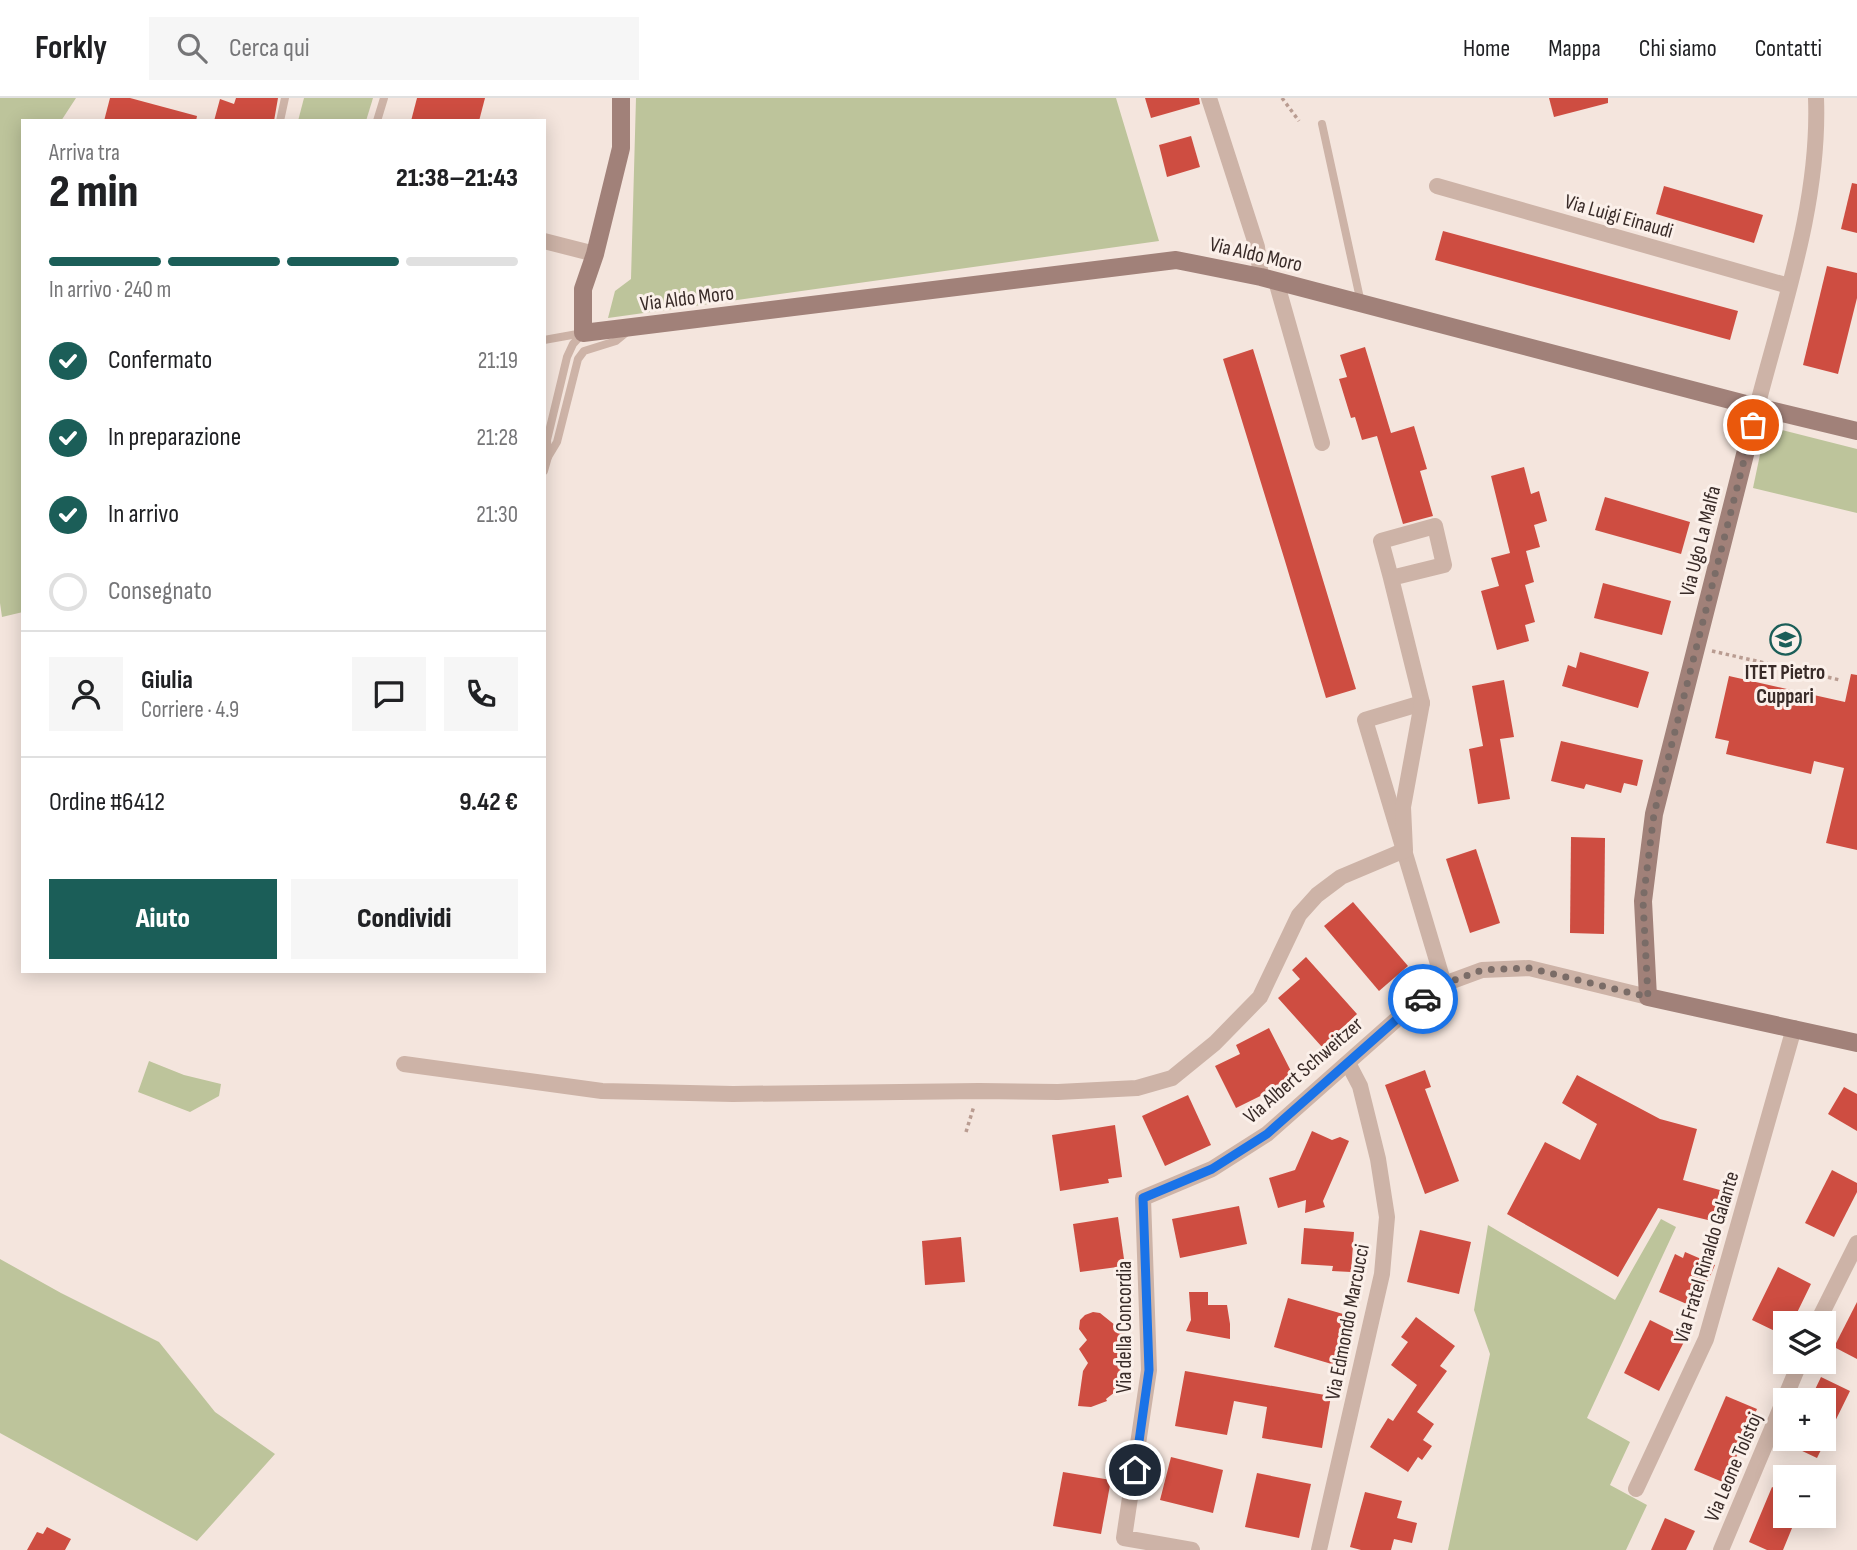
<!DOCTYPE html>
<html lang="it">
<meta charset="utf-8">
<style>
body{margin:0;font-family:"Sofia Sans Condensed",sans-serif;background:#f6f6f6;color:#202124;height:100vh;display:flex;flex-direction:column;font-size:26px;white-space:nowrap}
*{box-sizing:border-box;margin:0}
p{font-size:23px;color:#757577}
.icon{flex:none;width:38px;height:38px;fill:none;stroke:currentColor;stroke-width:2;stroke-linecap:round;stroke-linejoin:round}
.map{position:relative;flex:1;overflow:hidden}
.side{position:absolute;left:21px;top:21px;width:525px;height:854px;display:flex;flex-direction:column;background:#fff;border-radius:0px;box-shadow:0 4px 18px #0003}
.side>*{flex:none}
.tools{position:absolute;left:1773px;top:1213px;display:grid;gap:14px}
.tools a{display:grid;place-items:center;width:63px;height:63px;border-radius:0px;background:#fff;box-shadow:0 4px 18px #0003;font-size:35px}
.pin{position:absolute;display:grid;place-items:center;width:60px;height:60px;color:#fff;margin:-30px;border:4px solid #fff;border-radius:50%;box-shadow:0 2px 7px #0007}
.courier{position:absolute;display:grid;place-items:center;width:70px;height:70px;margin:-35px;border:5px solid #1a73e8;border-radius:50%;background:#fff;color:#222;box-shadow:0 2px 9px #0007}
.head em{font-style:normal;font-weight:800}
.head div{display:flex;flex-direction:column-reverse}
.head{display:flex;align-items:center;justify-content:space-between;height:119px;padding:0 28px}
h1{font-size:46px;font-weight:800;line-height:52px}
.bar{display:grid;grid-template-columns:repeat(4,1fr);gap:10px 7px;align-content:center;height:84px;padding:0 28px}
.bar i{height:9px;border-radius:5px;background:#e0e0e0}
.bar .on{background:#1b5e58}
.bar p{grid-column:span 4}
.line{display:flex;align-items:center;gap:18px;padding:0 28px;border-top:2px solid #e0e0e0}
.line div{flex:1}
.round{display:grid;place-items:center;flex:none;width:74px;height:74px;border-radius:0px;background:#f6f6f6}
ol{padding:0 28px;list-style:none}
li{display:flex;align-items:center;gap:21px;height:77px}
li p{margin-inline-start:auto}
li .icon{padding:7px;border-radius:50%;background:#1b5e58;color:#fff;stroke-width:4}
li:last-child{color:#757577}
li i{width:38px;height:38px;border:4px solid #e0e0e0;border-radius:50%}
.button{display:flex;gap:14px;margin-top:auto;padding:14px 28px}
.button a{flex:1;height:80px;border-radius:0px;background:#1b5e58;color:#fff;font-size:28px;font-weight:800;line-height:80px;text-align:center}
.button a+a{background:#f6f6f6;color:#202124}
header{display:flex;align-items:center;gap:42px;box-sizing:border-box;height:98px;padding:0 35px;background:#fff;border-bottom:2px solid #e0e0e0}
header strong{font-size:33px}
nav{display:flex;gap:38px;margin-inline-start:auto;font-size:24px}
.search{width:490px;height:63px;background:#f6f6f6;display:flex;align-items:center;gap:18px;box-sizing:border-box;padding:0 24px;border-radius:0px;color:#757577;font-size:26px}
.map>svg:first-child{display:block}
.green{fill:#bdc49b}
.building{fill:#ce4d41}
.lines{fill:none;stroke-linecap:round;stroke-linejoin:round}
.path{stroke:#b99c91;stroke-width:3.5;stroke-dasharray:3.5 3.5;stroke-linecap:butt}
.lane{stroke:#cdb3a7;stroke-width:8}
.street{stroke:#cdb3a7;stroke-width:16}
.secondary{stroke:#a18179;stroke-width:18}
.done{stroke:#7a6c67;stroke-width:7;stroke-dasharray:0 12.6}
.route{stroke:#1a73e8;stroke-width:9}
.labels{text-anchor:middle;stroke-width:6;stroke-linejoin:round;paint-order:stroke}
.street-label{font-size:21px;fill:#392b28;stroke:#fbf0ea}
.poi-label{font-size:21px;font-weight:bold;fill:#392b28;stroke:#fbf0ea}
</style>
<header>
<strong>Forkly</strong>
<div class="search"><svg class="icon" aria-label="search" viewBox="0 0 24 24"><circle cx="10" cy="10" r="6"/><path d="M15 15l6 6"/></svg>Cerca qui</div>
<nav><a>Home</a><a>Mappa</a><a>Chi siamo</a><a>Contatti</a></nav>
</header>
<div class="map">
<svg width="1857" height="1452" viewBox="0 0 1857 1452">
<rect width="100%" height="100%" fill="#f4e5dd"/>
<g class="green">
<polygon points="0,0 76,0 61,23 23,23 23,514 2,519 0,505"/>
<polygon points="304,0 373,0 366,23 298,23"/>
<polygon points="636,0 1116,0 1159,143 608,220 615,193 631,181"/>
<polygon points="1766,328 1857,351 1857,415 1753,390"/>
<polygon points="149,963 184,977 221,986 219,998 190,1014 138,994"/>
<polygon points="1661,1121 1676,1129 1587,1320 1630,1344 1610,1387 1647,1407 1626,1452 1448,1452 1490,1256 1474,1212 1488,1127 1615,1202"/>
<polygon points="0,1161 61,1195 159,1244 215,1314 275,1356 197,1443 0,1335"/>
</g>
<g class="building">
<polygon points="110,0 130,0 197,18 196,23 104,23"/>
<polygon points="236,0 278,0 274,23 214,23 220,1 234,6"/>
<polygon points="417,0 485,0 479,23 411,23"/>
<polygon points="1145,0 1199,0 1200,6 1151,20"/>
<polygon points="1549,0 1608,0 1608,5 1554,19"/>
<polygon points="1191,38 1200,69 1167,79 1159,47"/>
<polygon points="1852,85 1857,86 1857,135 1841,131"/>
<polygon points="1664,88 1763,117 1754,145 1656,116"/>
<polygon points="1443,133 1738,213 1730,242 1435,162"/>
<polygon points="1827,168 1857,175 1857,200 1838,276 1803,267"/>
<polygon points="1365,249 1391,335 1414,328 1427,371 1420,373 1433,418 1403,426 1377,338 1362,342 1355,319 1351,320 1339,281 1347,279 1340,257"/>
<polygon points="1253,251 1356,591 1326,600 1285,463 1223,261"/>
<polygon points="1524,369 1531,396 1539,393 1547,423 1534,427 1540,449 1526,453 1534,484 1525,487 1535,524 1525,527 1529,543 1497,552 1481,493 1499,488 1491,460 1510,455 1491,378"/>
<polygon points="1605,399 1690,424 1681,456 1595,432"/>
<polygon points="1603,485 1671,503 1662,537 1594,520"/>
<polygon points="1580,554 1649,574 1638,610 1562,588 1568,567 1576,570"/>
<polygon points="1851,576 1857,577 1857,752 1826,745 1844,670 1814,663 1811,676 1726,656 1729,643 1715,640 1729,578 1845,604"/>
<polygon points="1504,582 1514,639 1500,641 1510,701 1478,706 1469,651 1483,648 1472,588"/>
<polygon points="1561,643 1643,662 1637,688 1624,685 1621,695 1586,686 1584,691 1551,683"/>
<polygon points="1571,739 1605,740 1604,836 1570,835"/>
<polygon points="1476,751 1500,825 1470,835 1446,761"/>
<polygon points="1353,804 1408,868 1379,893 1324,828"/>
<polygon points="1306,859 1357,916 1322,949 1278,900 1300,881 1292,872"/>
<polygon points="1269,930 1295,981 1236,1010 1215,968 1240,956 1236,947"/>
<polygon points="1425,972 1431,989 1425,991 1459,1083 1425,1096 1385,987"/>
<polygon points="1577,977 1660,1021 1697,1031 1683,1082 1720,1092 1712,1123 1658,1110 1618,1179 1507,1116 1545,1044 1580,1062 1597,1026 1562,1005"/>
<polygon points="1844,989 1857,996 1857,1033 1828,1016"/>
<polygon points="1188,997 1211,1047 1165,1068 1142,1018"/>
<polygon points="1115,1027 1122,1079 1108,1081 1109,1085 1060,1093 1052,1037"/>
<polygon points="1312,1033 1332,1042 1340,1039 1349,1043 1323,1103 1325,1109 1305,1115 1306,1102 1278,1110 1269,1080 1295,1072"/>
<polygon points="1832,1072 1857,1085 1857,1094 1834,1139 1805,1125"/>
<polygon points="1239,1108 1247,1146 1180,1160 1172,1121"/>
<polygon points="1118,1119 1125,1168 1080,1174 1073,1126"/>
<polygon points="1304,1130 1354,1134 1351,1174 1332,1173 1333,1168 1301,1166"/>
<polygon points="1420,1132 1471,1144 1459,1196 1407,1184"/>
<polygon points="961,1139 965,1184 925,1187 922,1143"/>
<polygon points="1685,1154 1715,1167 1696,1210 1659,1194 1675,1156 1683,1160"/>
<polygon points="1778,1169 1811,1186 1792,1225 1785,1225 1785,1238 1752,1222"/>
<polygon points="1189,1194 1208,1194 1208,1207 1227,1207 1230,1226 1230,1241 1186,1233 1191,1222"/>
<polygon points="1288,1200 1350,1218 1335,1267 1274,1249"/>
<polygon points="1857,1204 1857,1261 1834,1249"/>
<polygon points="1093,1214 1100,1215 1126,1236 1129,1273 1115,1294 1106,1301 1107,1303 1091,1309 1078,1308 1083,1273 1088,1265 1079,1251 1087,1242 1079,1231 1080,1222 1085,1217"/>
<polygon points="1416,1219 1455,1248 1440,1268 1447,1273 1417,1314 1434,1326 1423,1342 1432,1348 1422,1362 1418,1359 1408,1374 1370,1349 1388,1320 1393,1323 1417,1287 1391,1267 1408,1244 1401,1239"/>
<polygon points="1650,1222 1686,1240 1659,1293 1624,1275"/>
<polygon points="1185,1273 1331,1298 1322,1350 1262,1340 1267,1309 1234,1303 1227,1337 1175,1328"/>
<polygon points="1821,1279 1850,1293 1817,1360 1779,1342 1824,1340 1824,1302 1810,1302"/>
<polygon points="1726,1298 1757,1311 1725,1385 1694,1372"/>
<polygon points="1171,1359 1223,1372 1213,1415 1160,1402"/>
<polygon points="1063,1374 1111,1382 1101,1436 1053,1428"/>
<polygon points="1257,1375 1311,1386 1299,1440 1245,1429"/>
<polygon points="1772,1389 1785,1395 1785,1418 1797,1418 1783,1452 1767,1452 1749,1444"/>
<polygon points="1365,1394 1402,1403 1397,1420 1417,1425 1412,1445 1394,1441 1391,1452 1361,1452 1350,1449"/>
<polygon points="1665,1420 1695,1433 1686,1452 1651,1452"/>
<polygon points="47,1429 71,1441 65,1452 27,1452 37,1434 43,1436"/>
</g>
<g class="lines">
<g class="path">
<polyline points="1282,0 1299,23"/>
<polyline points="1712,553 1840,582"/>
<polyline points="966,1034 974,1008"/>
</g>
<g class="lane">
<polyline points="280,23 285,0"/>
<polyline points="377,23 384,0"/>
<polyline points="1322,26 1361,205"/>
<polyline points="544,242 583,235"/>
<polyline points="548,359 557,344 578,261 584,253 616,243 627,234"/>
<polyline points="544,373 548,359 547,342 567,259 573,246 583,235"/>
</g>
<g class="street">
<polyline points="1209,0 1257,149 1261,179"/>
<polyline points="1437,88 1789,188"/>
<polyline points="544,143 595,156"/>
<polyline points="1276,183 1322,345"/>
<path d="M1757,309C1783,208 1820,105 1816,0"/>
<polyline points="1391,480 1381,443 1435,428 1444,467 1391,480 1422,605 1365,622 1444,886"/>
<polyline points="404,966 602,993 733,996 979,993 1058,994 1137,990 1172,980 1215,945 1260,899 1299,817 1317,797 1341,779 1405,752 1403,709 1422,605"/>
<polyline points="1817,1225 1857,1145"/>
<polyline points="1636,1391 1706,1241 1794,930"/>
<polyline points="1192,1452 1124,1440 1149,1272 1143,1100 1212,1071 1267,1036 1406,913 1444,886 1482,872 1529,870 1648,899"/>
<polyline points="1319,1452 1382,1176 1387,1119 1378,1061 1360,988 1348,965"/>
<polyline points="1721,1452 1800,1264"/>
</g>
<g class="secondary">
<polyline points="621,0 621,50 595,156 583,191 583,235 1176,162 1261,179 1757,309 1857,333"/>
<polyline points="1757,309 1654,716 1643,803 1648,899 1857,945"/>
</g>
</g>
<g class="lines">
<polyline class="done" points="1423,901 1444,886 1482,872 1529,870 1648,899 1643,803 1654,716 1753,327"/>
<polyline class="route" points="1135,1372 1149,1272 1143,1100 1212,1071 1267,1036 1406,913 1423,901"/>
</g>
<defs>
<symbol id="school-ring" viewBox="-11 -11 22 22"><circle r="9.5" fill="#fbf0ea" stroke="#1b5e58" stroke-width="1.5"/><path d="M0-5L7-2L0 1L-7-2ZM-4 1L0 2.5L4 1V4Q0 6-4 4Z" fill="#1b5e58"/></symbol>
</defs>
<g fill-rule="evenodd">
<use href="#school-ring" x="1768" y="524" width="35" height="35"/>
</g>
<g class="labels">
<g class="street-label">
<text transform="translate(1619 118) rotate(16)" y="7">Via Luigi Einaudi</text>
<text transform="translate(1256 156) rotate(13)" y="7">Via Aldo Moro</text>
<text transform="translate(687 200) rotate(-7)" y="7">Via Aldo Moro</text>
<text transform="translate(1700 443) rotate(-76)" y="7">Via Ugo La Malfa</text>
<text transform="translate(1303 972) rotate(-41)" y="7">Via Albert Schweitzer</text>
<text transform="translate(1706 1159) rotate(-73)" y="7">Via Fratel Rinaldo Galante</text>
<text transform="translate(1347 1224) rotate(-79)" y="7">Via Edmondo Marcucci</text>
<text transform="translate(1124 1229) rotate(-90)" y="7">Via della Concordia</text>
<text transform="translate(1733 1369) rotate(-67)" y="7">Via Leone Tolstoj</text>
</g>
<g class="poi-label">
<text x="1785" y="581">ITET Pietro<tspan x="1785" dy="24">Cuppari</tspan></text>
</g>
</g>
</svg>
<div class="tools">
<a><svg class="icon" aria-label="layers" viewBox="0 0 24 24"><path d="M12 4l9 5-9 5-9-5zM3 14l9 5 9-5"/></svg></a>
<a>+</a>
<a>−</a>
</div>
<div class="pin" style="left:1753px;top:327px;background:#ea580c"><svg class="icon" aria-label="bag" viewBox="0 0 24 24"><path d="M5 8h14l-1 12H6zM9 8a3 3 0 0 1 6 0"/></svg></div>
<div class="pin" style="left:1135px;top:1372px;background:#1f2937"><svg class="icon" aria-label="home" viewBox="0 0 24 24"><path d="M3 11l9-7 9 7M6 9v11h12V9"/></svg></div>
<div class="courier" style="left:1423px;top:901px"><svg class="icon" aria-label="car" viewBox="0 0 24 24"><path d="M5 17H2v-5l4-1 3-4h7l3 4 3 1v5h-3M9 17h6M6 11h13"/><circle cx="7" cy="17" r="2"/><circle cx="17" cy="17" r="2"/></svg></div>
<section class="side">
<div class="head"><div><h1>2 min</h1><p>Arriva tra</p></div><em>21:38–21:43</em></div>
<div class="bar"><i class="on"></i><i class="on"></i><i class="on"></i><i></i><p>In arrivo · 240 m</p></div>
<ol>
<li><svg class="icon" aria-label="check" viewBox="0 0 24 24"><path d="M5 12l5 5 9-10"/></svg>Confermato<p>21:19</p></li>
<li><svg class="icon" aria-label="check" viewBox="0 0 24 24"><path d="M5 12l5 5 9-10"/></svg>In preparazione<p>21:28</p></li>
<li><svg class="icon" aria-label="check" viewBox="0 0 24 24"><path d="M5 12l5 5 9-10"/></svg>In arrivo<p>21:30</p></li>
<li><i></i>Consegnato</li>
</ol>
<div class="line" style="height:126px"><a class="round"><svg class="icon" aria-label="person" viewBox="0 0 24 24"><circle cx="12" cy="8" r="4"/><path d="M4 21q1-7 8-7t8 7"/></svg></a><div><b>Giulia</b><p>Corriere · 4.9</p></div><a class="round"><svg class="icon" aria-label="chat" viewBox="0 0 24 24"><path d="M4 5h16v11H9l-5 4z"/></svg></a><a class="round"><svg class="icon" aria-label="phone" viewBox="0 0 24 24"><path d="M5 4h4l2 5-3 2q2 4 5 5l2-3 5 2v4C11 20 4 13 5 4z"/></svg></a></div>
<div class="line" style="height:91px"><div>Ordine #6412</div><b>9.42 €</b></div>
<div class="button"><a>Aiuto</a><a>Condividi</a></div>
</section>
</div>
